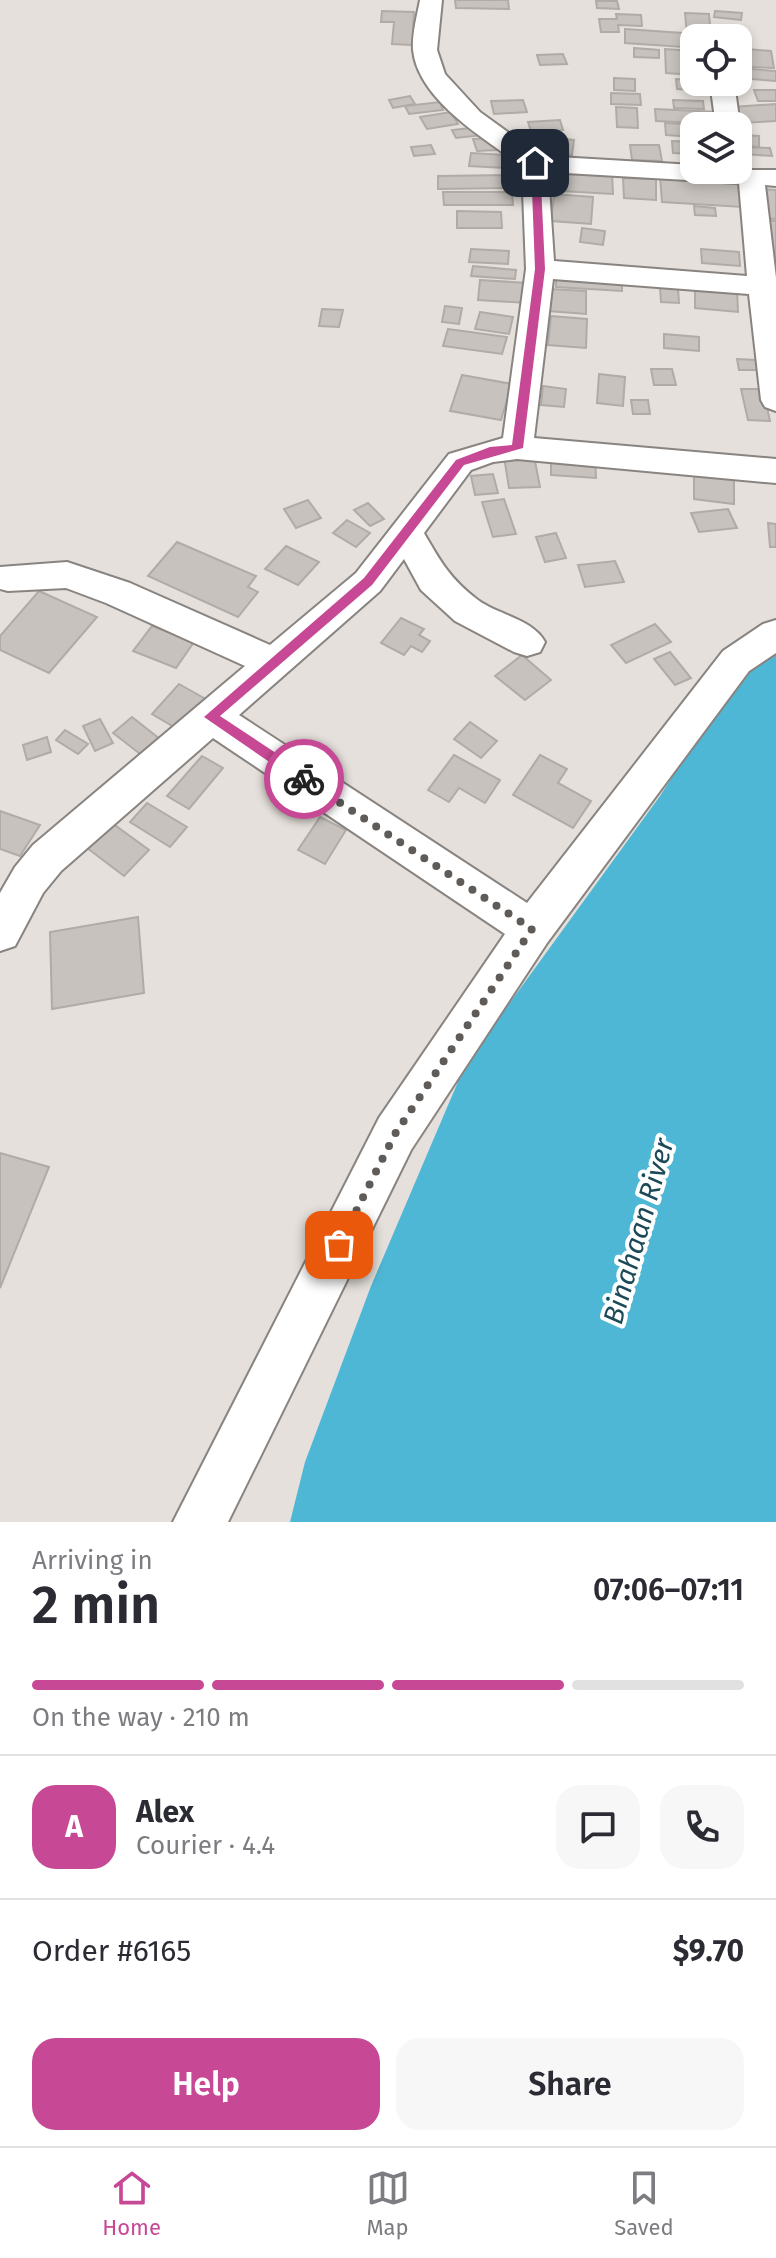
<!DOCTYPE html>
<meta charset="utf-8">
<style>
body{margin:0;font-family:"Fira Sans",sans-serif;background:#f7f7f7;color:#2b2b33;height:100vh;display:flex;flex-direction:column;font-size:30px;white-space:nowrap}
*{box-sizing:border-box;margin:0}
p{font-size:26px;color:#7c7c81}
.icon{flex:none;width:44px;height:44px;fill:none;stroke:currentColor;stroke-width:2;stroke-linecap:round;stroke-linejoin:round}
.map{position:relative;height:1522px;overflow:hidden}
.panel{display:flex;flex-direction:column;background:#fff;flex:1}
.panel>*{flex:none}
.buttons{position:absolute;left:680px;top:24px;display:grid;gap:16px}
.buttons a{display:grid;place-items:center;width:72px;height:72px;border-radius:16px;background:#fff;box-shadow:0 4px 12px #0003;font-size:40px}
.pin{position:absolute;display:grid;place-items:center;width:68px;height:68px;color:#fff;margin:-34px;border-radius:16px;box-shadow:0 4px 12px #0006}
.courier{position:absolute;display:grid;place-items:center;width:80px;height:80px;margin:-40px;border:6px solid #c74996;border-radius:50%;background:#fff;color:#222;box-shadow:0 2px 10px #0007}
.overview em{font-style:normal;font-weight:600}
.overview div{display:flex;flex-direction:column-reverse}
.overview{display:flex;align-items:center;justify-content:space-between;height:136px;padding:0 32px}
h1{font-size:52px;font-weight:600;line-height:60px}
.bar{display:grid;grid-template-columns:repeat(4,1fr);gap:12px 8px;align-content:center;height:96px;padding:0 32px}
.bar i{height:10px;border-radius:6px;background:#e1e1e2}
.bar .selected{background:#c74996}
.bar p{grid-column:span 4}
.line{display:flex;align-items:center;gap:20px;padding:0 32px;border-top:2px solid #e1e1e2}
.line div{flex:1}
.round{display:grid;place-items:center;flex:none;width:84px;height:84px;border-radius:24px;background:#f7f7f7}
.button{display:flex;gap:16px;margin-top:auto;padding:16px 32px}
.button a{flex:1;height:92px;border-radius:24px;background:#c74996;color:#fff;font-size:32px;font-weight:600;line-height:92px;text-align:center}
.button a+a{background:#f7f7f7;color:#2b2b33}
.dock{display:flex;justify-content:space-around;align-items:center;height:112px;border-top:2px solid #e1e1e2;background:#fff;font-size:22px;color:#7c7c81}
.dock a{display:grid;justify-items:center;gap:4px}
.dock .selected{color:#c74996}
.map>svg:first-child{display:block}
.water{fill:#4fb7d6}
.building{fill:#c7c2bd;stroke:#b0aba6;stroke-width:2}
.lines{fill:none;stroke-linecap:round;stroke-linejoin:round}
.street-casing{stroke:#898480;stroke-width:4}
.street{fill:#fff;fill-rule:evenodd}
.route{fill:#c74996}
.done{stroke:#5e5b58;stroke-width:8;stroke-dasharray:0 14.4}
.labels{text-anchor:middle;stroke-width:8;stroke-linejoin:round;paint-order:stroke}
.near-water-label{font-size:28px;font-style:italic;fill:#1c4957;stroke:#fff}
</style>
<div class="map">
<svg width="776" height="1522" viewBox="0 0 776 1522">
<rect width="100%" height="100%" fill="#e5e0db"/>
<polygon class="water" points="776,644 776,1522 290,1522 305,1462 371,1286 466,1063 660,796 729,688"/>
<g class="building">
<polygon points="455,0 508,0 509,9 456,8"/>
<polygon points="596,1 617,1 619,9 597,8"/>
<polygon points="382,11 414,12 412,45 392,44 394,22 381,22"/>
<polygon points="715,11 742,13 741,20 714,17"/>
<polygon points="685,13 709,14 711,36 687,35"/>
<polygon points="616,14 641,15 642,26 618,25 619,32 601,32 599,19 617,19"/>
<polygon points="625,29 683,33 683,47 625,43"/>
<polygon points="634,48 659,50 659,58 634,57"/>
<polygon points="665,49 694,51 694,75 666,73"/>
<polygon points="747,49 771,51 774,68 750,67"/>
<polygon points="563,54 567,64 540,65 537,55"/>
<polygon points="738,68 776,71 776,81 738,78"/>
<polygon points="614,78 635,79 635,91 614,90"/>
<polygon points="676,79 714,82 715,91 677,89"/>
<polygon points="754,90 776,90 776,101 758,101"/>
<polygon points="611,93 640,94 641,105 611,104"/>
<polygon points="410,96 415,104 393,108 389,100"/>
<polygon points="523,100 527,112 494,114 491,101"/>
<polygon points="673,100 703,101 704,109 674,108"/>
<polygon points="440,102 443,110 409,114 405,106"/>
<polygon points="776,104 776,121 741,123 733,107"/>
<polygon points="616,107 637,108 638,128 617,127"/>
<polygon points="655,109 718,112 719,124 656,121"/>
<polygon points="451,112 458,124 427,129 420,117"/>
<polygon points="560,120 563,130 531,131 528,122"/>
<polygon points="665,123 716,126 694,126 694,137 666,135"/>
<polygon points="479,127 483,135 456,138 452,130"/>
<polygon points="741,135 759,136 759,147 742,146"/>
<polygon points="544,136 546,147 516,147 515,137"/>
<polygon points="494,138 497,150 477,151 473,139"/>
<polygon points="552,138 574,140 572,155 551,154"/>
<polygon points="672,141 694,142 694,154 673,153"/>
<polygon points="431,145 435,154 414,156 411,147"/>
<polygon points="630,145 659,145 662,161 632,160"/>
<polygon points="744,147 770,148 772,156 745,154"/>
<polygon points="471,153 524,156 523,169 469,166"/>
<polygon points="560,170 612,173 613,194 560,191"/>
<polygon points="519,175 520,188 438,189 438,176"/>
<polygon points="660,176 737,179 742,207 662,202"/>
<polygon points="623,178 656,179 656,200 624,198"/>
<polygon points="763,189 776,190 776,219 765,218"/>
<polygon points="443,192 512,192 513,205 444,205"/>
<polygon points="554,194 593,197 591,224 551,221"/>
<polygon points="694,206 715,208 716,216 695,215"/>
<polygon points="457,211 501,212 502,228 457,228"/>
<polygon points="762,220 776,221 776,272 770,271"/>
<polygon points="582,228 605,231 603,245 580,242"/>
<polygon points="471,249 509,251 508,264 469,262"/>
<polygon points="701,249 739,252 740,266 702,263"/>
<polygon points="473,266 516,270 515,279 471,276"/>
<polygon points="556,276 622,280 622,291 556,287"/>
<polygon points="480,280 528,283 527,303 478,300"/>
<polygon points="695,285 737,289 738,312 695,308"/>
<polygon points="660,287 678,288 679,303 661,302"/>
<polygon points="549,289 586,291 586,314 548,311"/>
<polygon points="445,306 462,308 459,324 442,322"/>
<polygon points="322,309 343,310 339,327 319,326"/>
<polygon points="480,312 513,317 509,334 475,329"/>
<polygon points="551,316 587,319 586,348 548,345"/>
<polygon points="448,329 507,337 502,354 443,346"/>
<polygon points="664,334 699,337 699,351 664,348"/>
<polygon points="737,359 756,360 758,370 739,370"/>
<polygon points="651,369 672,369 676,385 654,385"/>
<polygon points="599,374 625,377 623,406 597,403"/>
<polygon points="462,375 512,384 501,420 450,411"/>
<polygon points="543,386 566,389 564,407 541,405"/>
<polygon points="741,389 763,389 770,421 748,420"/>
<polygon points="631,400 648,400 650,414 633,414"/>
<polygon points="551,454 595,457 596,478 551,475"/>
<polygon points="534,456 540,487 509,488 504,457"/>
<polygon points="694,473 734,477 734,504 694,499"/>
<polygon points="493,474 498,493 475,495 471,476"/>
<polygon points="504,499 516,534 493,537 482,502"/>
<polygon points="308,500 321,518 296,528 284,509"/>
<polygon points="368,503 384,519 370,526 354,510"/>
<polygon points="728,509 737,528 699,532 691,513"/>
<polygon points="347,520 370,533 356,547 333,533"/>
<polygon points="768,523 776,524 776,547 770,547"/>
<polygon points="556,533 566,558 545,562 536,537"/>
<polygon points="177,542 256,576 248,587 258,592 238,617 148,576"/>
<polygon points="286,546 319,562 298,585 265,569"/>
<polygon points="615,561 624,582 585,587 578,565"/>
<polygon points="39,591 97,617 49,673 0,650 0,636"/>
<polygon points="401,618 424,629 419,635 430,641 422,652 411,646 404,655 381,643"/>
<polygon points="655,624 671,642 626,663 611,645"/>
<polygon points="152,626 194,642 176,668 133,651"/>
<polygon points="670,652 691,678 675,685 654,659"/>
<polygon points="522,655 551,680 525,700 495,676"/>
<polygon points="179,684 211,702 184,733 152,714"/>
<polygon points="132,717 165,743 148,760 113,733"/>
<polygon points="100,719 113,743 95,751 83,726"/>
<polygon points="470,722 497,741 481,758 454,739"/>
<polygon points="65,730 88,744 78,754 56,740"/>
<polygon points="47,737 51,752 27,760 23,745"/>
<polygon points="454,755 500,780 485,803 459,788 449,802 428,790"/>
<polygon points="540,755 567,769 558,783 591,801 573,828 513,795"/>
<polygon points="202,756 223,768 189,809 167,796"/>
<polygon points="147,803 187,827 170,847 130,822"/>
<polygon points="0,811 40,825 20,856 0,849"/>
<polygon points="320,817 346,830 325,864 298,850"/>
<polygon points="112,823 149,850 124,876 87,848"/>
<polygon points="138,917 144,993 52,1009 50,932"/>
<polygon points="0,1153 49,1167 0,1288"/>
</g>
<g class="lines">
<defs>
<g id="street">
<path d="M420,0H442L437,50L445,74L480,112L541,156L694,165V170H776V186L765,185L776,278V411L765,407L761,400L749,294L553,279L534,438L776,459V483L517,459L493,462L471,470L424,533C440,561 451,580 478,600C498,615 533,619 545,642L540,652L527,656L514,652L455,621L421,590L404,559L380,591L239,715L527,903L723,651L763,624L776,620V653L749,671L547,943L411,1150L228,1522H173L379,1118L505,934L213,738L61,871L43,893L15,946L0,951V893L15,867L33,845L245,666L106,603L66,588L8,591L0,589V567L67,562L130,583L270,645L356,573L449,454L503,438L526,269L522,166C485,139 418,100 413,50C412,33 417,16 420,0ZM548,172L739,183L747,276L554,261Z"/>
<polygon points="710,82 734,82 740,126 738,130 738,126 716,126"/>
</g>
</defs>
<use href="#street" class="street-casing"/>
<use href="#street" class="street"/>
</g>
<polygon class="route" points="535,160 540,163 545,269 523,448 464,465 372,585 220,716 309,775 309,783 300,783 204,717 364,578 456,460 490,447 512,445 535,269 531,163"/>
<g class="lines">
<polyline class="done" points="304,779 532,929 395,1134 339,1245"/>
</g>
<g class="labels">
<g class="near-water-label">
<text transform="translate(638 1231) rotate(-74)" y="10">Binahaan River</text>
</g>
</g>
</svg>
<div class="buttons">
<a><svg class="icon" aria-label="locate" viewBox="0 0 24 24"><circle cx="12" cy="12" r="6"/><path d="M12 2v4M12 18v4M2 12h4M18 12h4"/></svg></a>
<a><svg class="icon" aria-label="layers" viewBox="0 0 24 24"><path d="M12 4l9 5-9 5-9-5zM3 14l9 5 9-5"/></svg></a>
</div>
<div class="pin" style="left:339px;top:1245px;background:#ea580c"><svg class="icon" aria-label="bag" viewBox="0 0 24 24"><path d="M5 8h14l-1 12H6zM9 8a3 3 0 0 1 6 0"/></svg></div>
<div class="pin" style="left:535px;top:163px;background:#1f2937"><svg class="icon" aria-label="home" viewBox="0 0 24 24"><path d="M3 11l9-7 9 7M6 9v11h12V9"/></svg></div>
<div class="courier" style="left:304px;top:779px"><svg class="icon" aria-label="bike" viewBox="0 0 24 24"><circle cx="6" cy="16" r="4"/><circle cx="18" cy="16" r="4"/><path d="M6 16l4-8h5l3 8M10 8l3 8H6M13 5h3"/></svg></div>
</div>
<section class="panel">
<div class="overview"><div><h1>2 min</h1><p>Arriving in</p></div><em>07:06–07:11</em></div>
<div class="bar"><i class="selected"></i><i class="selected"></i><i class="selected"></i><i></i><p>On the way · 210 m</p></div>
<div class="line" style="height:144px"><b class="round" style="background:#c74996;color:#fff">A</b><div><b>Alex</b><p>Courier · 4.4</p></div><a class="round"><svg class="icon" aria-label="chat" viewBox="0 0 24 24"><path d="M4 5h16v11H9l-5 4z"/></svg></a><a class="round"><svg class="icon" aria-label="phone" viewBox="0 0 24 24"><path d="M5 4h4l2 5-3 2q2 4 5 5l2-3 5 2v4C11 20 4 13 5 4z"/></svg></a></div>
<div class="line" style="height:104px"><div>Order #6165</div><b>$9.70</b></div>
<div class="button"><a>Help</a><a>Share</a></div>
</section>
<nav class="dock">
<a class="selected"><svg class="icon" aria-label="home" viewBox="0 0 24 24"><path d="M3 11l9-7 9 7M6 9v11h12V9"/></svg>Home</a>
<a><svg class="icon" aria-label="map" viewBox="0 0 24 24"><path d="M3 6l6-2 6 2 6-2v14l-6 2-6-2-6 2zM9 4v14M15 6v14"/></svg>Map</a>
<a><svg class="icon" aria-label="saved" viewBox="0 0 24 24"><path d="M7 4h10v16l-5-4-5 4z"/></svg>Saved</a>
</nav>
